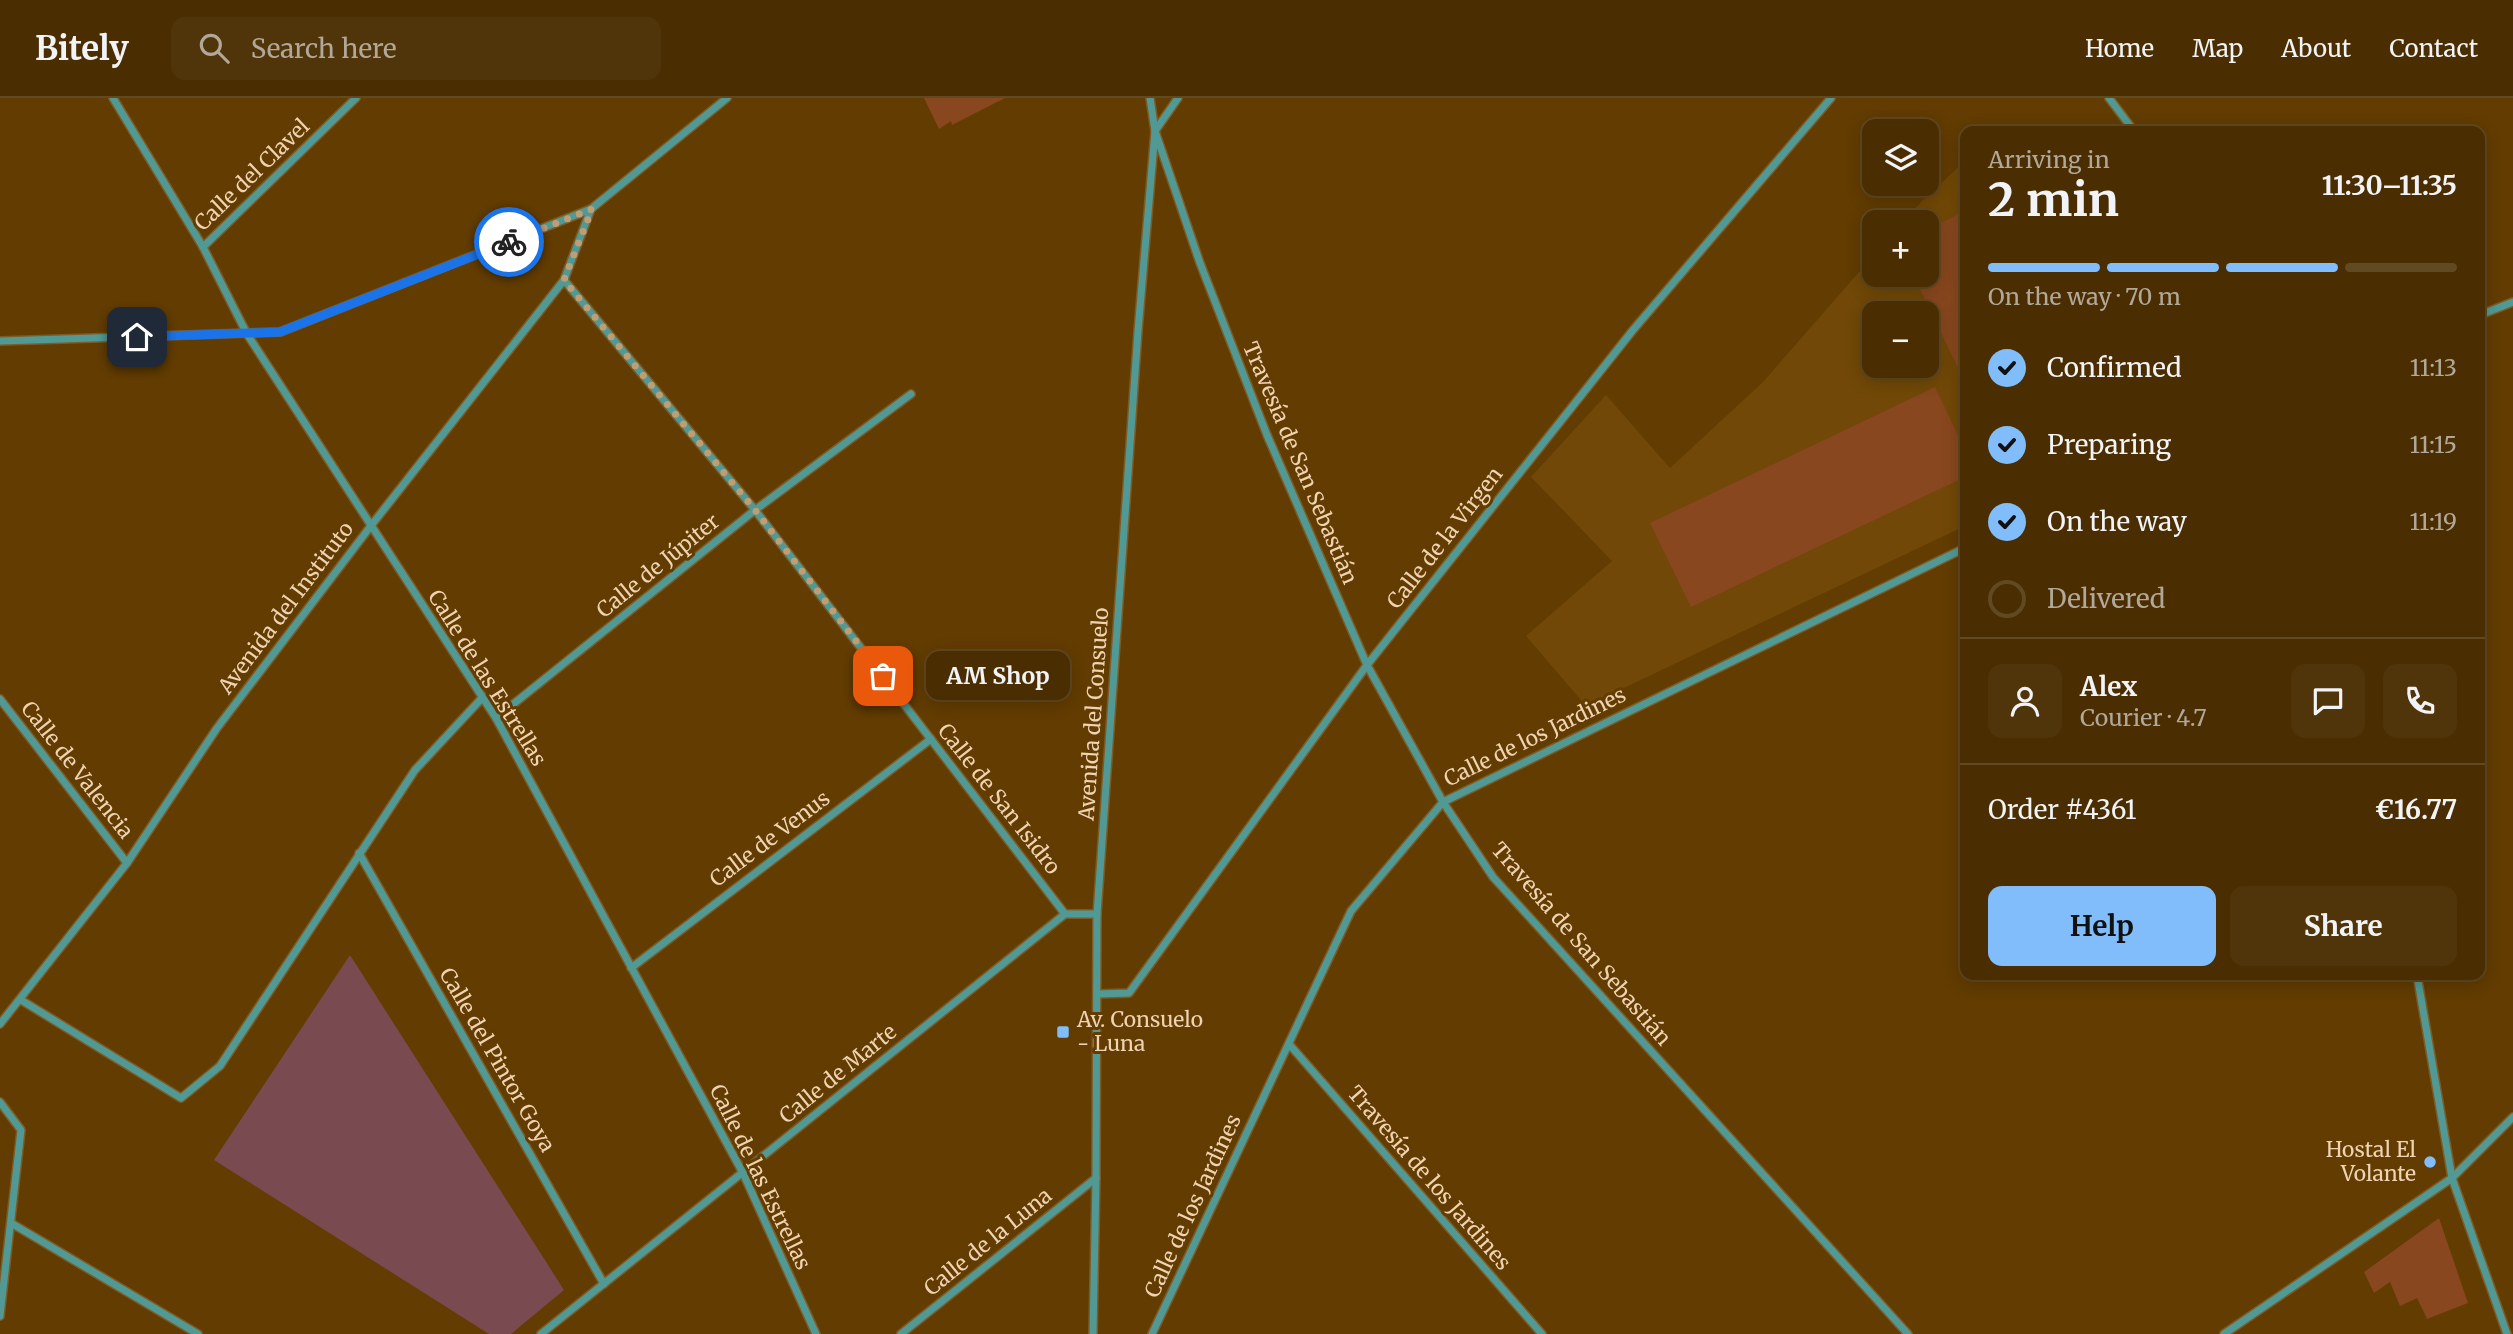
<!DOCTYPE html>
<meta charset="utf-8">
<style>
body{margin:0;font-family:Merriweather,serif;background:#51350a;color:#f1f3f6;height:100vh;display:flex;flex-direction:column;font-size:26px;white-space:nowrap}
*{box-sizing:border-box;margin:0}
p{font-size:23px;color:#b2a899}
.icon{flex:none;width:38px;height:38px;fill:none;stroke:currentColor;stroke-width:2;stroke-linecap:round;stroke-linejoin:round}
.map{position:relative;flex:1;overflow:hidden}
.drawer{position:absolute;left:1960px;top:28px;width:525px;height:854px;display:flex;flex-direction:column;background:#4a2d00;border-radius:14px;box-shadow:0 4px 18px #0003,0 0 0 2px #614922}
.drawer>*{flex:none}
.buttons{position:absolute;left:1862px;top:21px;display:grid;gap:14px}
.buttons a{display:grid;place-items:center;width:77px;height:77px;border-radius:14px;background:#4a2d00;box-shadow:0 4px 18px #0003,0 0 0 2px #614922;font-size:35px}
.pin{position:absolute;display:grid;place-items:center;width:60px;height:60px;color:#fff;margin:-30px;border-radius:14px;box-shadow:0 4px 10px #0006}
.courier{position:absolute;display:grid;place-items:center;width:70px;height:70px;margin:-35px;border:5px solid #1a73e8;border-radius:50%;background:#fff;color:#222;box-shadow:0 2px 9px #0007}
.bubble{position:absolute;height:49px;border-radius:14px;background:#4a2d00;box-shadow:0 4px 18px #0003,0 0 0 2px #614922;font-size:23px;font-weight:700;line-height:49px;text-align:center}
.summary em{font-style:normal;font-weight:700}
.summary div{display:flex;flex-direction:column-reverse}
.summary{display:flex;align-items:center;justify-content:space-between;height:119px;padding:0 28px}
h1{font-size:46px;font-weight:700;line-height:52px}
.bar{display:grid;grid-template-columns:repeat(4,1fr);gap:10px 7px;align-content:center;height:84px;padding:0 28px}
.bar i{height:9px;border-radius:5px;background:#614922}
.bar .current{background:#81bdfa}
.bar p{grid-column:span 4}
.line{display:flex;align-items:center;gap:18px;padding:0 28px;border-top:2px solid #614922}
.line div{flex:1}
.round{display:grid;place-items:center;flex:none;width:74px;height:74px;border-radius:14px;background:#51350a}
ol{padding:0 28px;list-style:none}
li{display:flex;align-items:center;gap:21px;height:77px}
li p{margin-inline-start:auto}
li .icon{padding:7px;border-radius:50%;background:#81bdfa;color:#111;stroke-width:4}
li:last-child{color:#b2a899}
li i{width:38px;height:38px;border:4px solid #614922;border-radius:50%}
.button{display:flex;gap:14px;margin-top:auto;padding:14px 28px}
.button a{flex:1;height:80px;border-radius:14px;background:#81bdfa;color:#111;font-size:28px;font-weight:700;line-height:80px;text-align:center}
.button a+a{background:#51350a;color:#f1f3f6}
header{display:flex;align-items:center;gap:42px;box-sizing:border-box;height:98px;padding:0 35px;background:#4a2d00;border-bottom:2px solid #614922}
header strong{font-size:33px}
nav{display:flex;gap:38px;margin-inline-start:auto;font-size:24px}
.search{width:490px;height:63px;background:#51350a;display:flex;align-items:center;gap:18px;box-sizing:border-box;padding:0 24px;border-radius:14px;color:#b2a899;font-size:26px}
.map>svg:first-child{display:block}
.built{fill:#714807;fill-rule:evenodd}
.green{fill:#7a4a51}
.building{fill:#88471e}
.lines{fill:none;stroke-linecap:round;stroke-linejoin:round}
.minor-casing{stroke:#7e5a24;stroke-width:10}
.minor{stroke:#509994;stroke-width:7}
.done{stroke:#be9e74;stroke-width:7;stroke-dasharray:0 12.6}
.route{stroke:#1a73e8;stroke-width:9}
.poi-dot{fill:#81bdfa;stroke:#623c00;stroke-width:2.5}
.labels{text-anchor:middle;stroke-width:6;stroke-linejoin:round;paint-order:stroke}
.street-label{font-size:21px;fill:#efd3b3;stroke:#623c00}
.poi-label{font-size:21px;fill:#efd3b3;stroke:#623c00;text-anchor:start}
</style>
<header>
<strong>Bitely</strong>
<div class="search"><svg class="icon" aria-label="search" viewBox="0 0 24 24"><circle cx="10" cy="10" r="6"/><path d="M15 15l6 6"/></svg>Search here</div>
<nav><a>Home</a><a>Map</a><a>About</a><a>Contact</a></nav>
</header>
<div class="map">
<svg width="2513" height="1236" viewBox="0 0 2513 1236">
<rect width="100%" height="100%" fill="#623c00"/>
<path class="built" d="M1965,63V428L1586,608L1526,538L1612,463L1531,379L1606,297L1670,370L1763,284L1874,157V177H1927V124H1903L1923,102ZM1874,215H1927V268H1874Z"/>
<polygon class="green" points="350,857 564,1192 511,1236 489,1236 214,1062"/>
<g class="building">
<polygon points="924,0 1005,0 952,27 951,23 939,31"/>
<polygon points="1965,113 1965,284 1913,177 1927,177 1927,132"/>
<polygon points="1935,289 1965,352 1965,379 1691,509 1650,425"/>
<polygon points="2439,1120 2468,1205 2427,1221 2417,1200 2400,1208 2390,1184 2374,1195 2364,1174"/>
</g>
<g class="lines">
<defs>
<g id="minor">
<polyline points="113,0 203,149 247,236 496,620 743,1075 816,1236"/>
<polyline points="1178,0 1155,33 1200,165 1267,337 1367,567 1443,704 1493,779 1908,1236"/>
<polyline points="2109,0 2134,33"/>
<polyline points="203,149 356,0"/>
<polyline points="564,182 755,412 1065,816"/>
<polyline points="2480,217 2513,204"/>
<polyline points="0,243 280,234 591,111 727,0"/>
<polyline points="0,601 127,765"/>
<polyline points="496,620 755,412 911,296"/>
<polyline points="359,755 604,1186"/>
<polyline points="631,870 931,641"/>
<polyline points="2417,877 2452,1080 2507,1236"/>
<polyline points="1097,896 1129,895 1367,567 1633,232 1831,0"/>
<polyline points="21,902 181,1000 220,968 415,672 482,600"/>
<polyline points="0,926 127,765 217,630 370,429 564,182 591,111"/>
<polyline points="1289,946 1542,1236"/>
<polyline points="0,1004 21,1032 0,1218"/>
<polyline points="11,1125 198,1236"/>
<polyline points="541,1236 1065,816 1097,816"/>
<polyline points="901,1236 1096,1080"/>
<polyline points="1093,1236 1096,1080 1097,816 1138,233 1155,33 1150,0"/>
<polyline points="1152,1236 1351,813 1443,704 1965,450"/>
<polyline points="2224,1236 2452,1080 2513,1019"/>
</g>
</defs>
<use href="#minor" class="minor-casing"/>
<use href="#minor" class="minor"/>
</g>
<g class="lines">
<polyline class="done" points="509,144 592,111 564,182 755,412 883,578"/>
<polyline class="route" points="137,239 280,234 509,144"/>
</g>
<g class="poi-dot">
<rect x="1056" y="927" width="14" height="14" rx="3.5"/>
<circle cx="2430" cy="1064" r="7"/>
</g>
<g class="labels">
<g class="street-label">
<text transform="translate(252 77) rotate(-44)" y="7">Calle del Clavel</text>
<text transform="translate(1300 365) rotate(67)" y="7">Travesía de San Sebastián</text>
<text transform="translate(1445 440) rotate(-52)" y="7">Calle de la Virgen</text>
<text transform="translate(658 468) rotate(-39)" y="7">Calle de Júpiter</text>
<text transform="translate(286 510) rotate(-53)" y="7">Avenida del Instituto</text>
<text transform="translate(487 580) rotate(58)" y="7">Calle de las Estrellas</text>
<text transform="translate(1094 616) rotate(-86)" y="7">Avenida del Consuelo</text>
<text transform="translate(1535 639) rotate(-26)" y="7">Calle de los Jardines</text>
<text transform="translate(77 672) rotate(52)" y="7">Calle de Valencia</text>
<text transform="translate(999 701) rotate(52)" y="7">Calle de San Isidro</text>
<text transform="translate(770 741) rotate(-37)" y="7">Calle de Venus</text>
<text transform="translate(1581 846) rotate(49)" y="7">Travesía de San Sebastián</text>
<text transform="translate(497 962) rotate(60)" y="7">Calle del Pintor Goya</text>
<text transform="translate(838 976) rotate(-39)" y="7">Calle de Marte</text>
<text transform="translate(760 1079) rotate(64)" y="7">Calle de las Estrellas</text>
<text transform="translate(1429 1080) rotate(49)" y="7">Travesía de los Jardines</text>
<text transform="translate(1193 1108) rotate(-65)" y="7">Calle de los Jardines</text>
<text transform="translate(988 1144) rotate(-39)" y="7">Calle de la Luna</text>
</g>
<g class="poi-label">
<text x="1077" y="929">Av. Consuelo<tspan x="1077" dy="24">- Luna</tspan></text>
<text x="2416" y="1059" text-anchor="end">Hostal El<tspan x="2416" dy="24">Volante</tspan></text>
</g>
</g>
</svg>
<div class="buttons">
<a><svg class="icon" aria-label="layers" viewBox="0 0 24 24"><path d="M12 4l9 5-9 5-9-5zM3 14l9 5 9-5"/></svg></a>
<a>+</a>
<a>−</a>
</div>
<div class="pin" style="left:883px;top:578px;background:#ea580c"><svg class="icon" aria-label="bag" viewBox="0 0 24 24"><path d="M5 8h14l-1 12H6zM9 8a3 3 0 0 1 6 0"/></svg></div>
<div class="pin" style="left:137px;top:239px;background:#1f2937"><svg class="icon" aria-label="home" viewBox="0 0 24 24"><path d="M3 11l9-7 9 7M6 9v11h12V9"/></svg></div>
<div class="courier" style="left:509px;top:144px"><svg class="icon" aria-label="bike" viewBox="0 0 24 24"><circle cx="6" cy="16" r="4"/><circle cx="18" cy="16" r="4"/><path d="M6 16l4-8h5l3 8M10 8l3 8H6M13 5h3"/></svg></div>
<div class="bubble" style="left:926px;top:553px;width:144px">AM Shop</div>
<section class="drawer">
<div class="summary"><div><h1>2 min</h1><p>Arriving in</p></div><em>11:30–11:35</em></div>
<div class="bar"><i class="current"></i><i class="current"></i><i class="current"></i><i></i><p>On the way · 70 m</p></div>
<ol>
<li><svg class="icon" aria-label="check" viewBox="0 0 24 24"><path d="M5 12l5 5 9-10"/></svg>Confirmed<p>11:13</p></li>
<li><svg class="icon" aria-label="check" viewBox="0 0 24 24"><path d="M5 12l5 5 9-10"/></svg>Preparing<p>11:15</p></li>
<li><svg class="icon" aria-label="check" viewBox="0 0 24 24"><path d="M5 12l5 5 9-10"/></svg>On the way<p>11:19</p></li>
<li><i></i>Delivered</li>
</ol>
<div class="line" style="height:126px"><a class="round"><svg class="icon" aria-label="person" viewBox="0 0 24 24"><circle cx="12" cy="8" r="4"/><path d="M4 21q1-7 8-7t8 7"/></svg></a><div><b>Alex</b><p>Courier · 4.7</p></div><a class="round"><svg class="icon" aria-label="chat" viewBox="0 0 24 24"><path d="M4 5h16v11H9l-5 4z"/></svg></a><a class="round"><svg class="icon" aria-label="phone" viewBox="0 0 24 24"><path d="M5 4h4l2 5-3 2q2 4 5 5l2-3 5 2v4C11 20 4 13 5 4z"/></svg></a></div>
<div class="line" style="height:91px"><div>Order #4361</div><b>€16.77</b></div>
<div class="button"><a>Help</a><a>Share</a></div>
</section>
</div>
